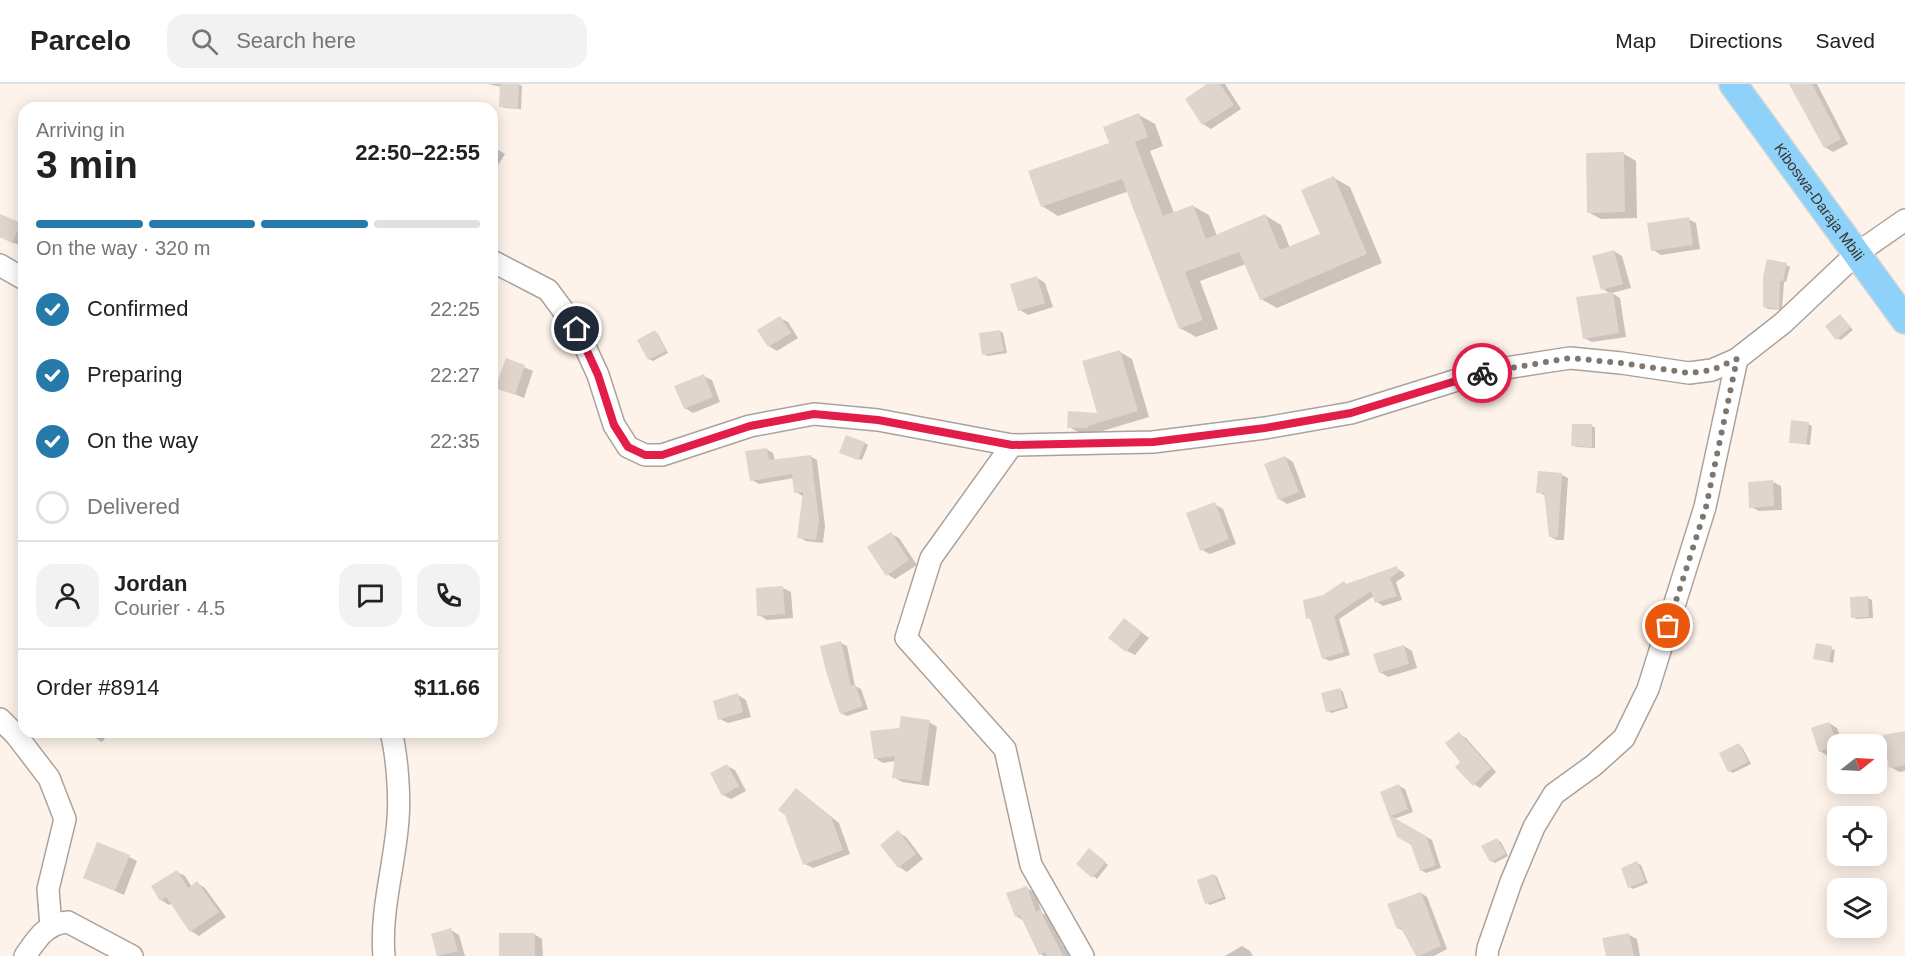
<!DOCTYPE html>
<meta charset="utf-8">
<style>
body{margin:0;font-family:Helvetica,sans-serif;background:#f2f2f2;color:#222;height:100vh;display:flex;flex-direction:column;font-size:22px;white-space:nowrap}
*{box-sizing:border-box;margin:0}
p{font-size:20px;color:#767676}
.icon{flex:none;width:33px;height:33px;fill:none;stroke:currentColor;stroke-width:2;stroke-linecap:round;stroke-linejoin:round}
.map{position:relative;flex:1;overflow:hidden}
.sheet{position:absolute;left:18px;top:18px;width:480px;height:636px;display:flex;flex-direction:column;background:#fff;border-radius:18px;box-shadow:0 3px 15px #0003}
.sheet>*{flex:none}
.needle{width:39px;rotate:72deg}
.fabs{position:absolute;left:1827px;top:650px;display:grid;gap:12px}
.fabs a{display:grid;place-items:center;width:60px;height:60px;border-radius:12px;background:#fff;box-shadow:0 3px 15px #0003;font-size:30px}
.pin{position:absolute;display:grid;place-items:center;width:51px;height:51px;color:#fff;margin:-26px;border:3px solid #fff;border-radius:50%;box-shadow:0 2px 6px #0007}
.courier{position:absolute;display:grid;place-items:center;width:60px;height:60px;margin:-30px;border:4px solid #e11d48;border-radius:50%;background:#fff;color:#222;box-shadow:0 2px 8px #0007}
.summary em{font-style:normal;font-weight:700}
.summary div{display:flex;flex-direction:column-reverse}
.summary{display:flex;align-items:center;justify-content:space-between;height:102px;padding:0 18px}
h1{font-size:39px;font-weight:700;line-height:45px}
.bar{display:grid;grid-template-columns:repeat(4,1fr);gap:9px 6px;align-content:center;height:72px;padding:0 18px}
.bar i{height:8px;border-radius:4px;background:#e0e0e0}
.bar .on{background:#267aaa}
.bar p{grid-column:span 4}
.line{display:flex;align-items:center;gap:15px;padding:0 18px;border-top:2px solid #e0e0e0}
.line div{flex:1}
.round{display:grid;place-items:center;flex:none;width:63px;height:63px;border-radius:18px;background:#f2f2f2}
ol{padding:0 18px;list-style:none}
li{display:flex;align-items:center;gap:18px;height:66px}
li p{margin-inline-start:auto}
li .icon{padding:6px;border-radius:50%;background:#267aaa;color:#fff;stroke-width:4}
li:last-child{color:#767676}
li i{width:33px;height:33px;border:3px solid #e0e0e0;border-radius:50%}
header{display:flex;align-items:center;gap:36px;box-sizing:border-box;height:84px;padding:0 30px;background:#fff;border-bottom:2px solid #e0e0e0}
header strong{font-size:28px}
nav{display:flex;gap:33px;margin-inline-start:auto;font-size:21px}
.search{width:420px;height:54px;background:#f2f2f2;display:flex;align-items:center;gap:15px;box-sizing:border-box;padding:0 21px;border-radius:18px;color:#767676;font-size:22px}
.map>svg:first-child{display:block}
.shadow{fill:#0003}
.building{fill:#e0d5cd}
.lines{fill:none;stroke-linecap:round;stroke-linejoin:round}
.minor-casing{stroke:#aba29a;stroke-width:24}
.major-casing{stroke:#d7d6d6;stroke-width:30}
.minor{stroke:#fff;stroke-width:21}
.major{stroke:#8ed2fa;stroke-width:27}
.done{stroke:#7d7771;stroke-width:6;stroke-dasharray:0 10.8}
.route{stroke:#e11d48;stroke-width:8}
.labels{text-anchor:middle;stroke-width:6;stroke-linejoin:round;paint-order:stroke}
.street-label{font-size:15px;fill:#383430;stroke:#fdf3ea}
</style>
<header>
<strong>Parcelo</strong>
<div class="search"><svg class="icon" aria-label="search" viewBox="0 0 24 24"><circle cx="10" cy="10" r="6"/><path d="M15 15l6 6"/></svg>Search here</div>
<nav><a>Map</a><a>Directions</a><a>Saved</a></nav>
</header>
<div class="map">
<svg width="1905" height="872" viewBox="0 0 1905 872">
<rect width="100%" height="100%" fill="#fdf3ea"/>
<g class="shadow">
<polygon points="488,0 518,0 522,2 521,25 504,24 501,22 501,3"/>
<polygon points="1210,0 1225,0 1241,25 1211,45 1203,40"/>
<polygon points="1795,0 1817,0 1848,60 1833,68 1825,63"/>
<polygon points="1139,31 1155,40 1163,62 1150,67 1174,129 1193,122 1209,131 1217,152 1265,131 1281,141 1290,164 1322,150 1334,94 1350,103 1382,179 1277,224 1261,215 1246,180 1200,197 1218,245 1196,253 1180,244 1129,107 1058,132 1042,122 1111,60"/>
<polygon points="492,62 505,70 492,91"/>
<polygon points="1624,70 1636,77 1637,134 1601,135 1588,128"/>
<polygon points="0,131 24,143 24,155 21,162 0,153"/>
<polygon points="1688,135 1696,139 1700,165 1661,171 1653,166"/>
<polygon points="1614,167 1622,172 1631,204 1612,209 1620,214 1626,253 1592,258 1584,254 1611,210 1603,205"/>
<polygon points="1786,181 1790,183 1786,198 1784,198 1782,226 1768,225 1764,223"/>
<polygon points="1037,194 1045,199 1053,223 1028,231 1020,226"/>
<polygon points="1840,232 1853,246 1841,256 1837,254"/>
<polygon points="780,234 788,238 798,254 777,267 769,262 760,246"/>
<polygon points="1000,247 1003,249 1007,269 987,272 984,270"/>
<polygon points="655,248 658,250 668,269 653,277 649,275"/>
<polygon points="492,258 496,261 492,275"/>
<polygon points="1120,268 1132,275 1149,333 1099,348 1099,350 1080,349 1069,343 1099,330"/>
<polygon points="507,276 533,287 524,314 497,303"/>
<polygon points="703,292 712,296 720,318 693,329 685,324"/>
<polygon points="1808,340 1812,342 1810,361 1791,358"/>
<polygon points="1592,342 1595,344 1595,364 1576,363 1573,361"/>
<polygon points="864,359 868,361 862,376 845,370"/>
<polygon points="766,365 773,369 775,377 810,372 817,376 825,442 823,459 806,457 799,453 804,413 796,408 794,394 759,400 752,396"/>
<polygon points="1285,373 1293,378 1306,413 1287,420 1279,415"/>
<polygon points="1539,389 1562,391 1568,394 1564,456 1557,456 1551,453 1546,412 1538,408"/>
<polygon points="1773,398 1781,402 1782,426 1759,427 1751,423"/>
<polygon points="1214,420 1223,425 1236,460 1210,470 1202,466"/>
<polygon points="891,450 899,454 917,481 895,495 887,490"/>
<polygon points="1396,484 1403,488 1405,492 1396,498 1402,516 1383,522 1377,518 1374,512 1339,535 1350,571 1330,577 1323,574 1312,536 1308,534 1324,512 1344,499 1348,501"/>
<polygon points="783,504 791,508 793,534 767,536 759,531"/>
<polygon points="1868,514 1872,516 1873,534 1856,535 1853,533 1852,515"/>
<polygon points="1132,541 1149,554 1135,571 1127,567"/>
<polygon points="841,559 847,562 855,602 861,605 868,625 847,632 841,629"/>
<polygon points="1817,561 1835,566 1833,579 1815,574"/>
<polygon points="1404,562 1412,567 1417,584 1388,593 1380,588"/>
<polygon points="1340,605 1343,608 1348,624 1331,629 1328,627"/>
<polygon points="738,611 746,616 751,633 728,639 720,635"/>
<polygon points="929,638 937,643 929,702 902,698 894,693 896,677 883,679 875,674 901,645"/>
<polygon points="1829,639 1837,644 1843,660 1838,660 1838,668 1828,672 1820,667"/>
<polygon points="86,648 110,648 102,658"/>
<polygon points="1905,649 1905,687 1899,688 1891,683"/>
<polygon points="1459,650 1466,654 1496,688 1480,704 1474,700"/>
<polygon points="1739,661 1742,663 1751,680 1733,689 1729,687"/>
<polygon points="727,682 735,686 746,707 731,715 723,711"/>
<polygon points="1399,702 1405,705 1413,728 1394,735 1432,756 1441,784 1426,789 1421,786 1412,760 1398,752 1382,708"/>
<polygon points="804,711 839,739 850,770 813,784 805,780"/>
<polygon points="898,748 906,753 923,775 907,788 899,783 882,761"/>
<polygon points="1497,756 1501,758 1508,772 1495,779 1491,777"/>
<polygon points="1093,768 1108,781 1097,795 1078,780"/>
<polygon points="129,773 137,777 124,811 85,794"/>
<polygon points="1637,779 1641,781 1648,799 1633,805 1630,803"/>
<polygon points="177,788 185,792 192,803 197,799 205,804 226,833 199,852 191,847 172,819 169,821 161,816"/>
<polygon points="1214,791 1217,793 1226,815 1210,821 1207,819"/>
<polygon points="1027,804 1035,809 1042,829 1048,832 1063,862 1068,865 1072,872 1044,872 1040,870 1024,837 1016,832"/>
<polygon points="1421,809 1427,813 1447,865 1434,872 1418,872 1405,848 1398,844"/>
<polygon points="1876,837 1879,838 1875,852 1854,844 1876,843"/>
<polygon points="451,846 459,851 465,872 438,872 433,851"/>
<polygon points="534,850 542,855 543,872 500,872"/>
<polygon points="1629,851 1637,855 1640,872 1607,872"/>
<polygon points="1242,862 1250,867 1253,872 1225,872"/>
</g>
<g class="building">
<polygon points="500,0 519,0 518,24 499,23"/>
<polygon points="1207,0 1220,0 1234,21 1202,41 1185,15"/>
<polygon points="1789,0 1812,0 1841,55 1824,64"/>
<polygon points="1139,29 1148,53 1135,58 1163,132 1193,121 1206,155 1265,130 1280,166 1320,150 1301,106 1334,92 1367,170 1260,216 1239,168 1185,188 1203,236 1179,245 1122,95 1041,123 1028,87 1109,59 1103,43"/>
<polygon points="1624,68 1625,128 1587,129 1586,69"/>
<polygon points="0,130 21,139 12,159 0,153"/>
<polygon points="1689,133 1693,161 1651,167 1647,139"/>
<polygon points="1614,166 1623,200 1601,206 1592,172"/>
<polygon points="1767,175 1787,179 1783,197 1780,197 1779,225 1763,223 1763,193"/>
<polygon points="1037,192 1045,219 1018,227 1010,200"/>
<polygon points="1613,208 1619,249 1583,255 1576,213"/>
<polygon points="1840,230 1851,243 1836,256 1825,242"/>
<polygon points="780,232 791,249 768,263 757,246"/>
<polygon points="655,246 666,267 648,276 637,256"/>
<polygon points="1000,246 1004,267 982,271 979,249"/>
<polygon points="1120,266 1138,327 1088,342 1088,344 1067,344 1068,327 1097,329 1082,277"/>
<polygon points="506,274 525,281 515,311 495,304"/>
<polygon points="704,290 713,313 684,325 674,302"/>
<polygon points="1791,336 1809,338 1806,360 1789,359"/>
<polygon points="1572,340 1592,340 1592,363 1571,362"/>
<polygon points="846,351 865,358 858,376 839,369"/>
<polygon points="767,364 769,376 811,371 819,437 816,456 797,454 803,408 794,409 792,390 750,397 745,367"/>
<polygon points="1285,372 1299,408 1278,416 1264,380"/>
<polygon points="1538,387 1562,389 1558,453 1549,453 1544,409 1536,409"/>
<polygon points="1773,396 1774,422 1749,424 1748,398"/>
<polygon points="1215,418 1229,455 1200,467 1186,429"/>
<polygon points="891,448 909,476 886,492 867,463"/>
<polygon points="1397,482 1399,488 1390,494 1397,512 1375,519 1371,507 1334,532 1344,568 1322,575 1310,534 1306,535 1303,516 1323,511 1344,497 1346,500"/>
<polygon points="783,502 785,530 757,532 756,504"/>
<polygon points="1868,512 1869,533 1851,534 1850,513"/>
<polygon points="1124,534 1142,548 1126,568 1108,554"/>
<polygon points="841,557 851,602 855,600 863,622 840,630 826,587 820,562"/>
<polygon points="1816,559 1832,562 1829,578 1813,575"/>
<polygon points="1404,561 1409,580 1379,589 1373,570"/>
<polygon points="1340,604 1345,623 1326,628 1321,609"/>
<polygon points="738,609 743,628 718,636 713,617"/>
<polygon points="901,632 930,636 921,698 892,694 895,672 874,675 870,647 899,644"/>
<polygon points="1829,638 1838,661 1819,668 1811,644"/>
<polygon points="1905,647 1905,681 1889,684 1883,651"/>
<polygon points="1459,648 1491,684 1473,702 1455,683 1460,678 1445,659"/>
<polygon points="1739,659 1748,678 1728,688 1719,669"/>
<polygon points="727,680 739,702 722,712 710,689"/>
<polygon points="1399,700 1408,725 1391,732 1426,752 1436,781 1420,787 1411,761 1397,753 1380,708"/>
<polygon points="796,704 831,733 843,766 803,781 785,731 778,726"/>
<polygon points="898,746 916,770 898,784 880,761"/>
<polygon points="1497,754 1506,770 1490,778 1481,762"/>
<polygon points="97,758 130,771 115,807 83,794"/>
<polygon points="1089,764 1106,778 1092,794 1076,780"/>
<polygon points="1637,777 1645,797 1628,804 1621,784"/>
<polygon points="177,786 188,804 197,797 219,828 190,848 166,813 160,817 151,802"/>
<polygon points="1214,790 1223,813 1205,820 1197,796"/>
<polygon points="1027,802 1036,828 1040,826 1063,872 1047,872 1045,868 1039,871 1020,831 1015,833 1006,809"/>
<polygon points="1421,808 1441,862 1420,872 1416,872 1401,844 1397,845 1387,820"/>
<polygon points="451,844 458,867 437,872 431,850"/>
<rect x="499" y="849" width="36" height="23"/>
<polygon points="1629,849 1634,872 1606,872 1602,854"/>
</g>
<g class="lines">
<defs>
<g id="minor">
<polyline points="492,177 548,206 577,245 598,291 614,341 628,363 645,371 662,371 750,342 814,330 878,336 1012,361 1153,358 1265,344 1351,329 1486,287 1570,274 1621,279 1689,289 1712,286 1737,275 1783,239 1856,170 1905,136"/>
<polyline points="0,181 24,195"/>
<polyline points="1012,361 931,474 906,554 1005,665 1031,781 1083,872"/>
<polyline points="0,635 16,651 49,694 65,735 48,805 51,843"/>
<path d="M25,872C36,856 46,839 68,838L132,872"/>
<path d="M384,872C380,826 395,781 398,735C400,711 397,671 391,648"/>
<polyline points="1487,872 1488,864 1511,798 1534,743 1554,710 1594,681 1624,654 1648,605 1705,423 1737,275"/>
</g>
<g id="major">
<path id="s1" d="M1733,0L1905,236"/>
</g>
</defs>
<use href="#minor" class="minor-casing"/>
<use href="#major" class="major-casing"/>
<use href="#minor" class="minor"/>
<use href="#major" class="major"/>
</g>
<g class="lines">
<polyline class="done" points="1482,289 1570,274 1621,279 1689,289 1712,286 1737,275 1706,423 1668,542"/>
<polyline class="route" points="577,245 598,291 614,341 628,363 645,371 662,371 750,342 814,330 878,336 1012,361 1153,358 1265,344 1351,329 1482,289"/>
</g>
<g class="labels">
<g class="street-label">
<text dy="5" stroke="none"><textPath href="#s1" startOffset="146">Kiboswa-Daraja Mbili</textPath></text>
</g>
</g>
</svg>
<div class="fabs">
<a><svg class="needle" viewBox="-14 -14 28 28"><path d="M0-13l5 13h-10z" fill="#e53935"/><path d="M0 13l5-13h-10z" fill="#767676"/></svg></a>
<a><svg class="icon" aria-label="locate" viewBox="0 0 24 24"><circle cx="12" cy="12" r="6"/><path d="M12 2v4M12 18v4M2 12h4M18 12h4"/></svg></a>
<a><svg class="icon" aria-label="layers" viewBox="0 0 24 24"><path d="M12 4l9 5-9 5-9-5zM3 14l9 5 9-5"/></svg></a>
</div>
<div class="pin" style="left:1668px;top:542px;background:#ea580c"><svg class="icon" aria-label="bag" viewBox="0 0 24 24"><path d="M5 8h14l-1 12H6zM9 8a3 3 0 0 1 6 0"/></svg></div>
<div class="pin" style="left:577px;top:245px;background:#1f2937"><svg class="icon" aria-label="home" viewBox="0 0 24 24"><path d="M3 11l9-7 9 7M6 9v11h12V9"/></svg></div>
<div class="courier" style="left:1482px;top:289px"><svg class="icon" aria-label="bike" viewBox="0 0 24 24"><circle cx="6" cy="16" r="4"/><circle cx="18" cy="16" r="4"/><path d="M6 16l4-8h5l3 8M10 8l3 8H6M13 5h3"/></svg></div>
<section class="sheet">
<div class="summary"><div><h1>3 min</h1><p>Arriving in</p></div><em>22:50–22:55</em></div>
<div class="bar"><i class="on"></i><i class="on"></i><i class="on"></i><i></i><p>On the way · 320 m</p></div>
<ol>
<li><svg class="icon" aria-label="check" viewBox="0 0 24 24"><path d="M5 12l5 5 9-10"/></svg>Confirmed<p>22:25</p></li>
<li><svg class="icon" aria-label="check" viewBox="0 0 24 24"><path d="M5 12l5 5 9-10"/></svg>Preparing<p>22:27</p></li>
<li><svg class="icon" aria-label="check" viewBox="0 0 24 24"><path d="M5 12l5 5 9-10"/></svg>On the way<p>22:35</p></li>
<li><i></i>Delivered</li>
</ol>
<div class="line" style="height:108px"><a class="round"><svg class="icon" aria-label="person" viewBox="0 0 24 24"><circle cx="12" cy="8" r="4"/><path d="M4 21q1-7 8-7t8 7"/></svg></a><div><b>Jordan</b><p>Courier · 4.5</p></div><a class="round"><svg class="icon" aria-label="chat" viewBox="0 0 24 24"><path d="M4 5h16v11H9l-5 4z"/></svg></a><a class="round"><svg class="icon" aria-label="phone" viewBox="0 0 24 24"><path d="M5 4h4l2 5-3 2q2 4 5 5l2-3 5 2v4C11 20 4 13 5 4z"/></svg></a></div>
<div class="line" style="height:78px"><div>Order #8914</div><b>$11.66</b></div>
</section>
</div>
